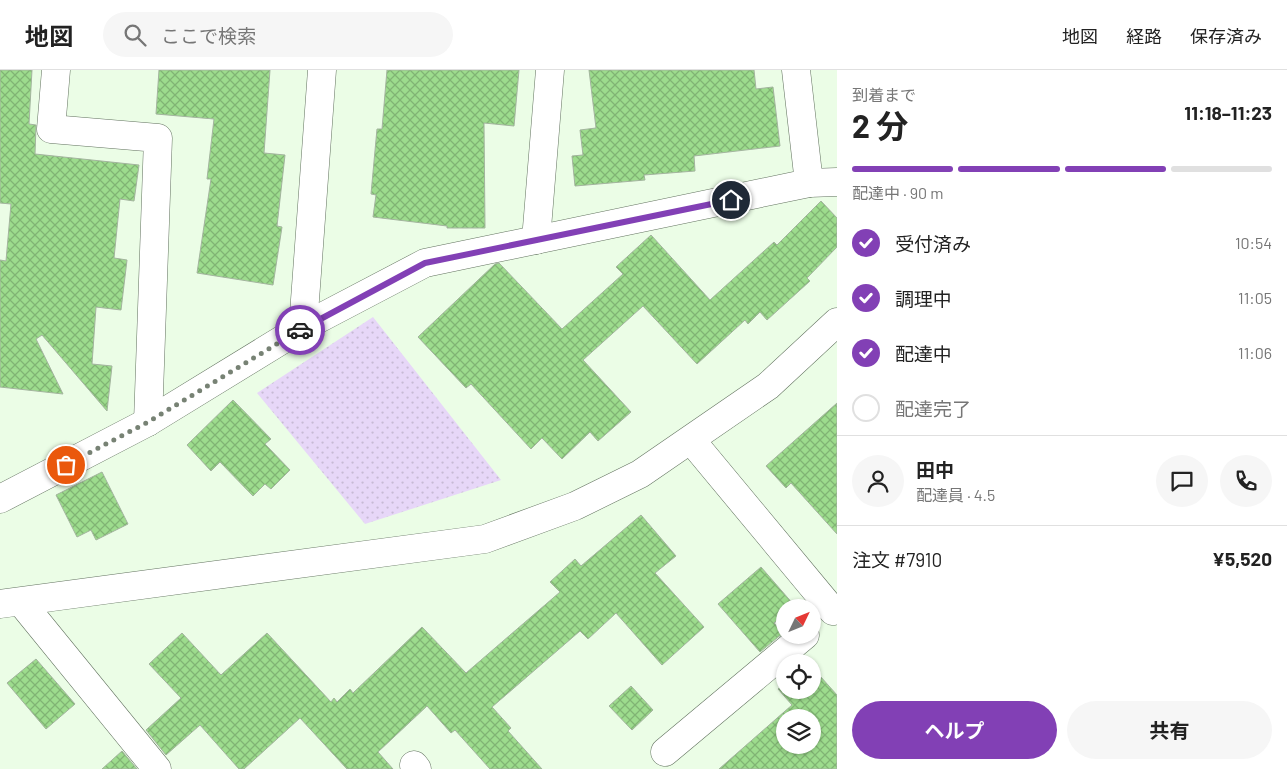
<!DOCTYPE html>
<html lang="ja">
<meta charset="utf-8">
<style>
body{margin:0;font-family:Barlow,"Noto Sans JP",sans-serif;background:#f6f6f6;color:#222;height:100vh;display:flex;flex-direction:column;font-size:19px;white-space:nowrap}
*{box-sizing:border-box;margin:0}
p{font-size:16px;color:#767676}
.icon{flex:none;width:28px;height:28px;fill:none;stroke:currentColor;stroke-width:2;stroke-linecap:round;stroke-linejoin:round}
.map{position:relative;flex:1;overflow:hidden}
.side{display:flex;flex-direction:column;background:#fff;width:450px}
.side>*{flex:none}
.needle{width:32px;rotate:47deg}
.controls{position:absolute;left:776px;top:529px;display:grid;gap:10px}
.controls a{display:grid;place-items:center;width:45px;height:45px;border-radius:50%;background:#fff;box-shadow:0 1px 4px #0004;font-size:25px}
.pin{position:absolute;display:grid;place-items:center;width:42px;height:42px;color:#fff;margin:-21px;border:2px solid #fff;border-radius:50%;box-shadow:0 1px 5px #0007}
.courier{position:absolute;display:grid;place-items:center;width:50px;height:50px;margin:-25px;border:4px solid #8240b5;border-radius:50%;background:#fff;color:#222;box-shadow:0 1px 6px #0007}
.head em{font-style:normal;font-weight:700}
.head div{display:flex;flex-direction:column-reverse}
.head{display:flex;align-items:center;justify-content:space-between;height:85px;padding:0 15px}
h1{font-size:32px;font-weight:700;line-height:38px}
.bar{display:grid;grid-template-columns:repeat(4,1fr);gap:8px 5px;align-content:center;height:60px;padding:0 15px}
.bar i{height:6px;border-radius:4px;background:#e0e0e0}
.bar .on{background:#8240b5}
.bar p{grid-column:span 4}
.line{display:flex;align-items:center;gap:12px;padding:0 15px;border-top:1px solid #e0e0e0}
.line div{flex:1}
.round{display:grid;place-items:center;flex:none;width:52px;height:52px;border-radius:26px;background:#f6f6f6}
ol{padding:0 15px;list-style:none}
li{display:flex;align-items:center;gap:15px;height:55px}
li p{margin-inline-start:auto}
li .icon{padding:5px;border-radius:50%;background:#8240b5;color:#fff;stroke-width:4}
li:last-child{color:#767676}
li i{width:28px;height:28px;border:2px solid #e0e0e0;border-radius:50%}
.cta{display:flex;gap:10px;margin-top:auto;padding:10px 15px}
.cta a{flex:1;height:58px;border-radius:30px;background:#8240b5;color:#fff;font-size:20px;font-weight:700;line-height:58px;text-align:center}
.cta a+a{background:#f6f6f6;color:#222}
header{display:flex;align-items:center;gap:30px;box-sizing:border-box;height:70px;padding:0 25px;background:#fff;border-bottom:1px solid #e0e0e0}
header strong{font-size:24px}
nav{display:flex;gap:28px;margin-inline-start:auto;font-size:18px}
.search{width:350px;height:45px;background:#f6f6f6;display:flex;align-items:center;gap:12px;box-sizing:border-box;padding:0 18px;border-radius:28px;color:#767676;font-size:19px}
main{display:flex;flex:1;min-height:0}
.map>svg:first-child{display:block}
.grass{fill:url(#grass-dots)}
.building{fill:url(#building-cross-hatch);stroke:#a3b49e;fill-rule:evenodd}
.lines{fill:none;stroke-linecap:round;stroke-linejoin:round}
.minor-casing{stroke:#62725f;stroke-width:29}
.minor{stroke:#fff;stroke-width:28}
.done{stroke:#778274;stroke-width:5;stroke-dasharray:0 9}
.route{stroke:#8240b5;stroke-width:6}
</style>
<header>
<strong>地図</strong>
<div class="search"><svg class="icon" aria-label="search" viewBox="0 0 24 24"><circle cx="10" cy="10" r="6"/><path d="M15 15l6 6"/></svg>ここで検索</div>
<nav><a>地図</a><a>経路</a><a>保存済み</a></nav>
</header>
<main>
<div class="map">
<svg width="837" height="699" viewBox="0 0 837 699">
<defs>
<pattern id="grass-dots" width="8" height="8" patternUnits="userSpaceOnUse" patternTransform="scale(1.25)"><rect width="8" height="8" fill="#e7d7f8"/><path d="M2 2h.1M6 6h.1" fill="none" stroke="#c7bad5" stroke-width="1.8" stroke-linecap="round"/></pattern>
<pattern id="building-cross-hatch" width="8" height="8" patternUnits="userSpaceOnUse" patternTransform="scale(1.25)"><rect width="8" height="8" fill="#9ddc8d"/><path d="M0 0l8 8M0 8l8-8" fill="none" stroke="#81b474"/></pattern>
</defs>
<rect width="100%" height="100%" fill="#ebfde6"/>
<polygon class="grass" points="373,247 501,410 365,454 257,323"/>
<g class="building">
<polygon points="0,0 32,0 29,54 36,55 35,84 139,95 134,131 120,129 114,188 127,190 121,240 96,237 92,294 112,296 107,341 42,265 36,269 63,324 0,317 0,190 6,191 11,134 0,133"/>
<polygon points="159,0 270,0 264,83 285,85 277,156 282,157 273,215 197,203 211,109 207,109 214,49 156,44"/>
<polygon points="387,0 519,0 514,56 484,53 485,158 447,158 447,156 373,147 376,125 371,124 377,59 382,59"/>
<polygon points="589,0 754,0 756,19 773,17 780,76 694,86 695,101 644,105 645,110 575,116 572,86 583,85 580,60 596,58"/>
<polygon points="821,131 837,148 837,177 807,208 810,211 767,250 760,242 748,254 745,250 697,294 643,236 583,290 631,342 598,371 590,362 562,389 542,368 531,379 471,314 466,318 418,267 495,194 499,193 562,259 623,204 616,197 651,165 710,230 774,172 777,175"/>
<polygon points="233,330 271,369 265,374 290,400 271,419 265,414 253,426 220,392 211,401 187,375"/>
<polygon points="837,333 837,464 791,413 786,418 766,396"/>
<polygon points="102,402 128,454 96,470 91,460 77,467 56,425"/>
<polygon points="641,445 676,486 655,503 704,557 662,595 616,543 588,569 580,561 492,637 511,658 508,661 542,699 490,699 455,660 451,663 427,636 378,682 393,699 347,699 300,648 244,699 239,699 200,655 166,685 146,660 181,628 149,594 182,563 221,605 267,563 331,632 334,628 337,632 350,619 353,623 422,557 466,603 560,522 550,512 575,489 581,496"/>
<polygon points="761,497 794,535 792,538 785,538 785,544 774,553 783,563 760,582 718,534"/>
<polygon points="36,589 75,634 46,659 7,613"/>
<path d="M812,597L837,625V699H719L792,635L778,619L785,613V620H812ZM785,648H812V675H785Z"/>
<polygon points="631,616 653,640 632,660 609,636"/>
<polygon points="122,681 137,699 102,699"/>
</g>
<g class="lines">
<defs>
<g id="minor">
<polyline points="56,0 51,59 158,68 148,352"/>
<polyline points="796,0 809,113"/>
<polyline points="536,170 550,0"/>
<polyline points="303,257 322,0"/>
<polyline points="691,370 833,541"/>
<polyline points="0,429 148,352 303,257 425,193 809,113 837,112"/>
<polyline points="21,532 157,699"/>
<polyline points="0,534 485,469 575,436 640,404 768,316 837,252"/>
<polyline points="665,682 805,565"/>
<polyline points="414,695 417,699"/>
</g>
</defs>
<use href="#minor" class="minor-casing"/>
<use href="#minor" class="minor"/>
</g>
<g class="lines">
<polyline class="done" points="66,395 148,352 300,260"/>
<polyline class="route" points="300,260 425,193 731,130"/>
</g>
</svg>
<div class="controls">
<a><svg class="needle" viewBox="-14 -14 28 28"><path d="M0-13l5 13h-10z" fill="#e53935"/><path d="M0 13l5-13h-10z" fill="#767676"/></svg></a>
<a><svg class="icon" aria-label="locate" viewBox="0 0 24 24"><circle cx="12" cy="12" r="6"/><path d="M12 2v4M12 18v4M2 12h4M18 12h4"/></svg></a>
<a><svg class="icon" aria-label="layers" viewBox="0 0 24 24"><path d="M12 4l9 5-9 5-9-5zM3 14l9 5 9-5"/></svg></a>
</div>
<div class="pin" style="left:66px;top:395px;background:#ea580c"><svg class="icon" aria-label="bag" viewBox="0 0 24 24"><path d="M5 8h14l-1 12H6zM9 8a3 3 0 0 1 6 0"/></svg></div>
<div class="pin" style="left:731px;top:130px;background:#1f2937"><svg class="icon" aria-label="home" viewBox="0 0 24 24"><path d="M3 11l9-7 9 7M6 9v11h12V9"/></svg></div>
<div class="courier" style="left:300px;top:260px"><svg class="icon" aria-label="car" viewBox="0 0 24 24"><path d="M5 17H2v-5l4-1 3-4h7l3 4 3 1v5h-3M9 17h6M6 11h13"/><circle cx="7" cy="17" r="2"/><circle cx="17" cy="17" r="2"/></svg></div>
</div>
<section class="side">
<div class="head"><div><h1>2 分</h1><p>到着まで</p></div><em>11:18–11:23</em></div>
<div class="bar"><i class="on"></i><i class="on"></i><i class="on"></i><i></i><p>配達中 · 90 m</p></div>
<ol>
<li><svg class="icon" aria-label="check" viewBox="0 0 24 24"><path d="M5 12l5 5 9-10"/></svg>受付済み<p>10:54</p></li>
<li><svg class="icon" aria-label="check" viewBox="0 0 24 24"><path d="M5 12l5 5 9-10"/></svg>調理中<p>11:05</p></li>
<li><svg class="icon" aria-label="check" viewBox="0 0 24 24"><path d="M5 12l5 5 9-10"/></svg>配達中<p>11:06</p></li>
<li><i></i>配達完了</li>
</ol>
<div class="line" style="height:90px"><a class="round"><svg class="icon" aria-label="person" viewBox="0 0 24 24"><circle cx="12" cy="8" r="4"/><path d="M4 21q1-7 8-7t8 7"/></svg></a><div><b>田中</b><p>配達員 · 4.5</p></div><a class="round"><svg class="icon" aria-label="chat" viewBox="0 0 24 24"><path d="M4 5h16v11H9l-5 4z"/></svg></a><a class="round"><svg class="icon" aria-label="phone" viewBox="0 0 24 24"><path d="M5 4h4l2 5-3 2q2 4 5 5l2-3 5 2v4C11 20 4 13 5 4z"/></svg></a></div>
<div class="line" style="height:65px"><div>注文 #7910</div><b>¥5,520</b></div>
<div class="cta"><a>ヘルプ</a><a>共有</a></div>
</section>
</main>
